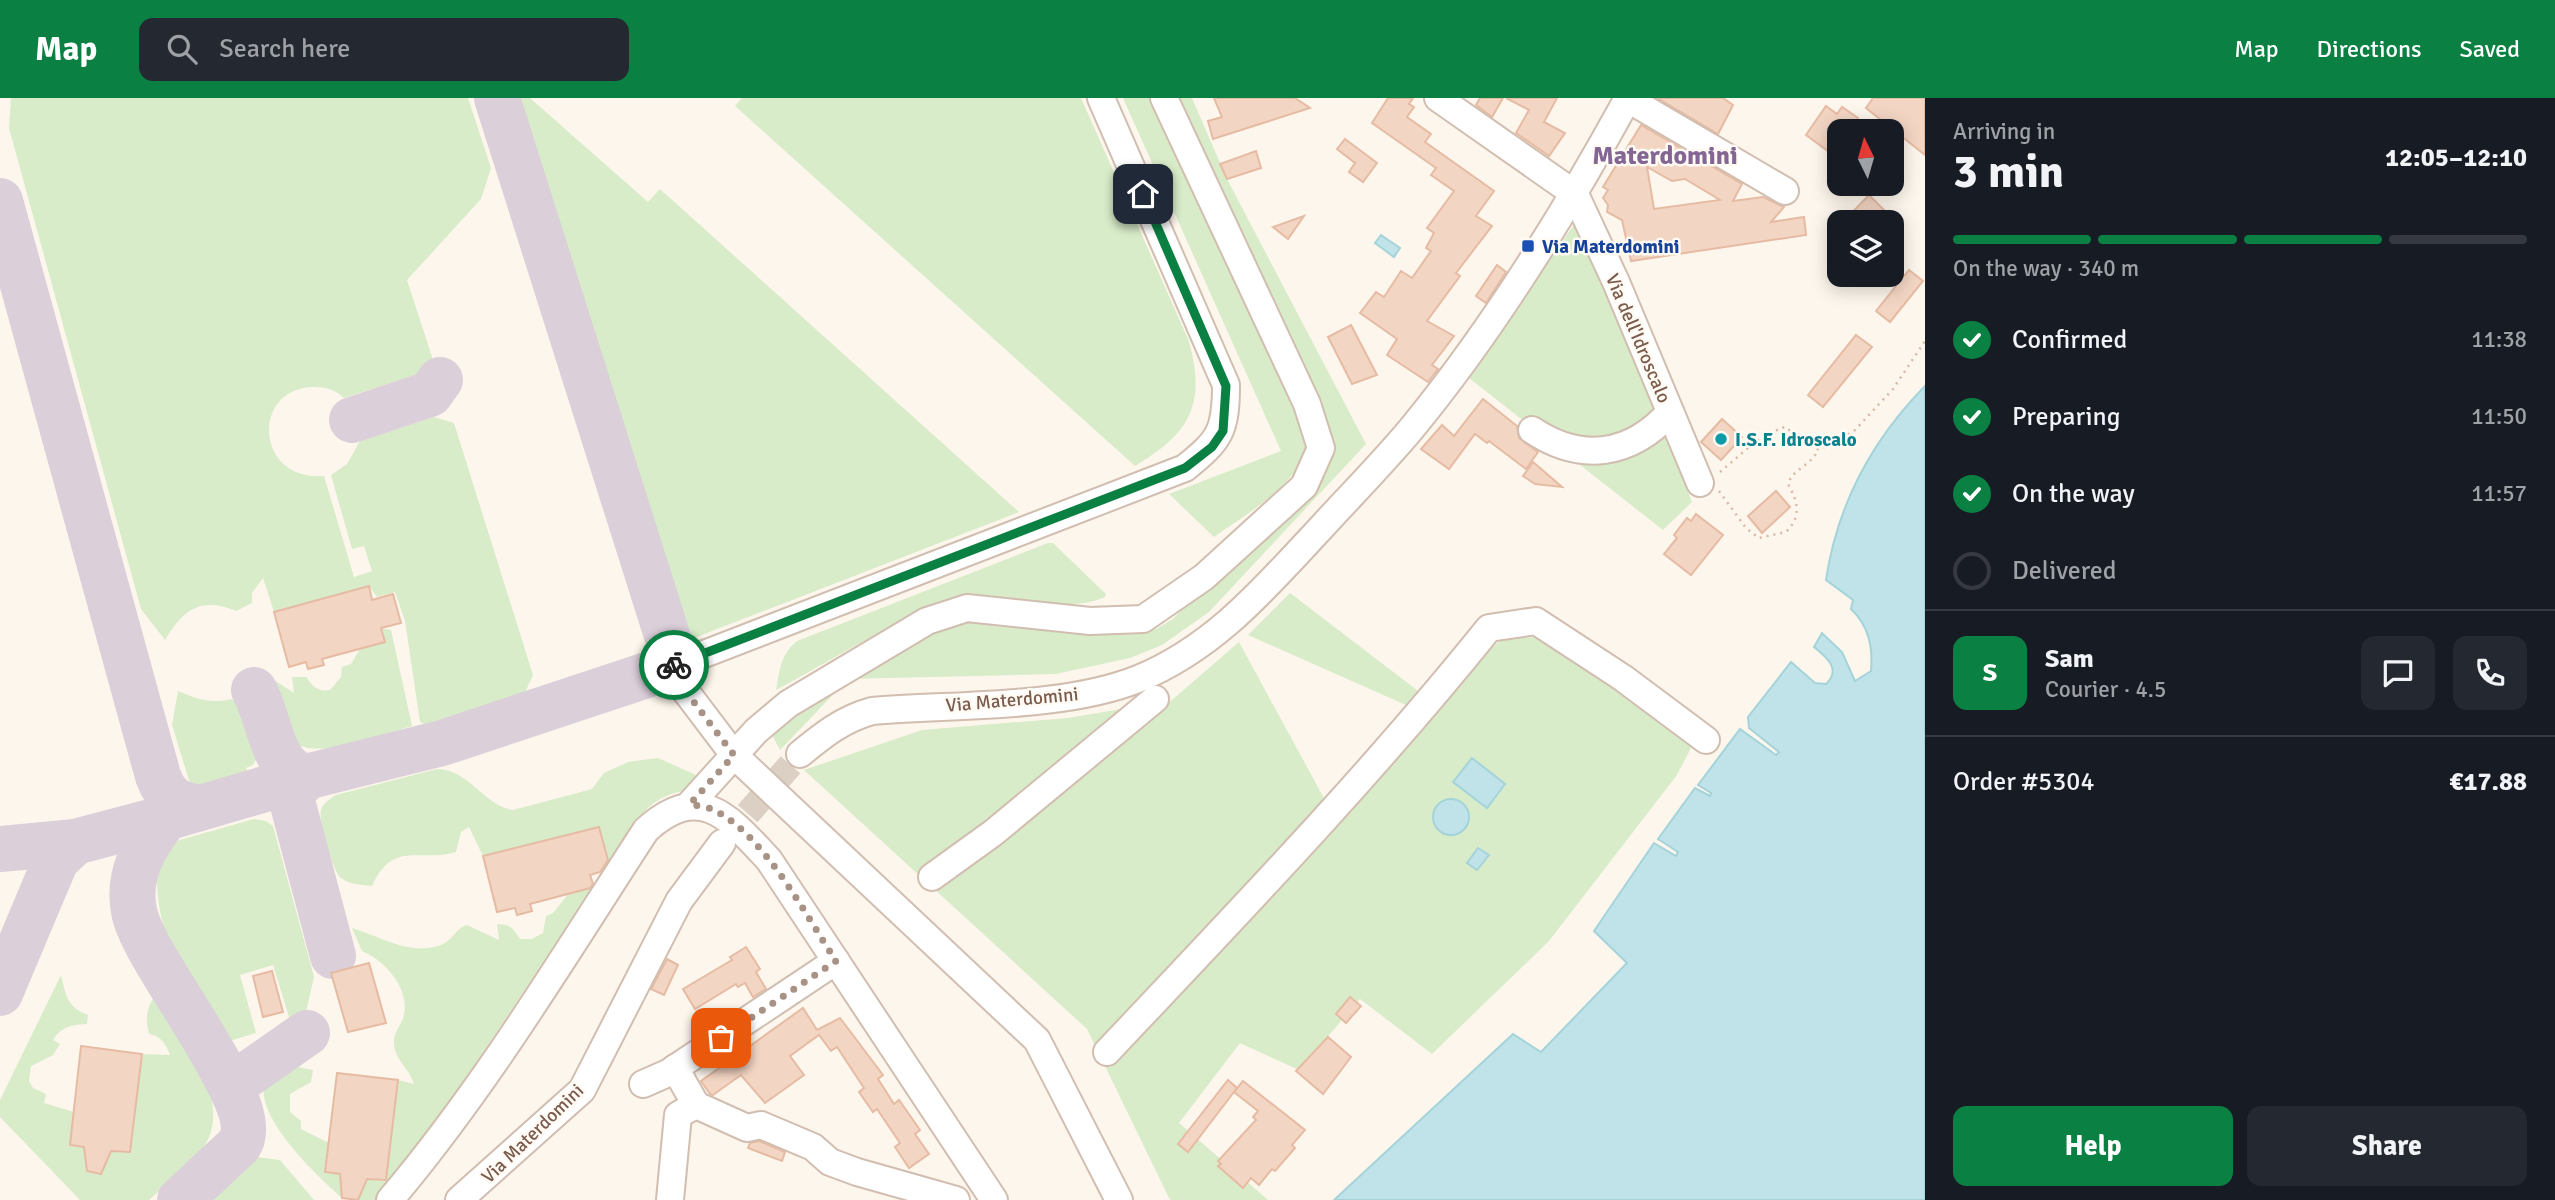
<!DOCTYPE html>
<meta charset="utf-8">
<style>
body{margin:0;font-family:Signika,sans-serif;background:#242831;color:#f1f3f6;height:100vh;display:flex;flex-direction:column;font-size:26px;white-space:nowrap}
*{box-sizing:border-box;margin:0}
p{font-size:23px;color:#9ea1a6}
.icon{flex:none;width:38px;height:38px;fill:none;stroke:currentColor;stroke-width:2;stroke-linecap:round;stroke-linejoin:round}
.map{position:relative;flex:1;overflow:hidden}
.details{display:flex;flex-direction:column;background:#171b24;width:630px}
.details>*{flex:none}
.needle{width:46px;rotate:355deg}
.tools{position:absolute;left:1827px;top:21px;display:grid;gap:14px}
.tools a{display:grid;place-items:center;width:77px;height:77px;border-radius:14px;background:#171b24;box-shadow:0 4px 18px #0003;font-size:35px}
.pin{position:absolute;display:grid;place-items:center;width:60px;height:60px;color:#fff;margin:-30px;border-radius:14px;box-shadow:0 4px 10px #0006}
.courier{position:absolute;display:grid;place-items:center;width:70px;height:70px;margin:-35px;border:5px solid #0b8043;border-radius:50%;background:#fff;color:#222;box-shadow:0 2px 9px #0007}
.headline em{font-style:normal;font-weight:700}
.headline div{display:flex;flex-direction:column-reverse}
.headline{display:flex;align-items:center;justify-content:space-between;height:119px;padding:0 28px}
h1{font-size:46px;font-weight:700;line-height:52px}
.bar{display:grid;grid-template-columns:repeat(4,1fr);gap:10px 7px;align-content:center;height:84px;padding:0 28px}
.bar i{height:9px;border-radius:5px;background:#363941}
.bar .on{background:#0b8043}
.bar p{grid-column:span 4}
.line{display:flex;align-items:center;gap:18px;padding:0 28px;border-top:2px solid #363941}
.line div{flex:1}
.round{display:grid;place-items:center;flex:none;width:74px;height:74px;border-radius:14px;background:#242831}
ol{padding:0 28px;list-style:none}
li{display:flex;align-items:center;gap:21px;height:77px}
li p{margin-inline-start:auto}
li .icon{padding:7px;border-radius:50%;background:#0b8043;color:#fff;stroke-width:4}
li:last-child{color:#9ea1a6}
li i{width:38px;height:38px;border:4px solid #363941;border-radius:50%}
.primary-button{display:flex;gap:14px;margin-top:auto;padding:14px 28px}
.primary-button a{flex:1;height:80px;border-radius:14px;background:#0b8043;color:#fff;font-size:28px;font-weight:700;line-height:80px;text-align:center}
.primary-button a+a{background:#242831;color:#f1f3f6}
header{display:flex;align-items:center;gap:42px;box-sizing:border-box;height:98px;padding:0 35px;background:#0b8043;color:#fff}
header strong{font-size:33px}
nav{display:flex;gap:38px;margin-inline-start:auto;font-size:24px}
.search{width:490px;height:63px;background:#242831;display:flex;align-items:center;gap:18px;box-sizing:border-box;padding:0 24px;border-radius:14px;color:#9ea1a6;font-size:26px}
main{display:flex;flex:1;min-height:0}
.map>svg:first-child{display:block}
.green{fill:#d8ecc9}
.water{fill:#bfe3e8;stroke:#a5d3da;stroke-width:2}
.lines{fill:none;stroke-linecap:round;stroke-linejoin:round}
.taxiway{stroke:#dbcfda;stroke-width:46}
.building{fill:#f3d5c3;stroke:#e6bba3;stroke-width:2;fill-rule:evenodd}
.minor-tunnel{stroke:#dcd0c4;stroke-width:26;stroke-dasharray:26 13;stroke-linecap:butt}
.minor-casing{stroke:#d1beb0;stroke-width:30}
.path{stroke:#d9b8a5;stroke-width:2.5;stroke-dasharray:2 5;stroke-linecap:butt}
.minor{stroke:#fff;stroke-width:26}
.done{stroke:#a89285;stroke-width:7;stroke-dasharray:0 12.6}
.route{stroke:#0b8043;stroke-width:9}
.transit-dot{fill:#1a4fb4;stroke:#fffaf3;stroke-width:2.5}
.culture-dot{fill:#0f9aa8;stroke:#fffaf3;stroke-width:2.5}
.labels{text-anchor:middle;stroke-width:5;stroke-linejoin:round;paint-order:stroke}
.transit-label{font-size:19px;font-weight:bold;fill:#164399;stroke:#fffaf3;text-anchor:start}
.street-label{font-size:19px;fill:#7a5c4d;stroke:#fffaf3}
.culture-label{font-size:19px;font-weight:bold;fill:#0d838f;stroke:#fffaf3;text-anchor:start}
.district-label{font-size:26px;font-weight:bold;fill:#846695;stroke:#fffaf3}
</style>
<header>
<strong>Map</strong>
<div class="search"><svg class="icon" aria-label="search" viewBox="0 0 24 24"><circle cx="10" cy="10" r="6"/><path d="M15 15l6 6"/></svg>Search here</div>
<nav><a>Map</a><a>Directions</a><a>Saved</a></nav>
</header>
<main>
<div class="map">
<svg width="1925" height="1102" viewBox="0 0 1925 1102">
<rect width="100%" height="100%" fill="#fdf6ec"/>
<g class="green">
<path d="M11,0H468L491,70L481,101L407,182L433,262L419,276L344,300C336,292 326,289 314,289C251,289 254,384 324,378L354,479L372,473L364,448L352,451L331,377L347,366L360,343L434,319L454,325L533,577L524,597L425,626L420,624L405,523L395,494L377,499L369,488L274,514L263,480L252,495V505L236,513C200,498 183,512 165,542L141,511L9,30Z"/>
<polygon points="511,0 530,0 648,104 660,91 1019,414 694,540 681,534"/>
<path d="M742,0H1081L1188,241C1207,305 1191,335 1135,368L735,8Z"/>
<path d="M1123,0H1152L1308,344C1300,387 1247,415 1214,439L1169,396L1281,353Z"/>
<polygon points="1172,0 1192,0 1227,81 1366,346 1209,514 1162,547 1130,560 1056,576 848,581 780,652 771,635 771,623 953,521 1140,534 1156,531 1173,521 1325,360"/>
<polygon points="1579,119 1692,404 1663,432 1469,280"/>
<path d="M1048,445H1053L1106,496L1105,499C1065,517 1019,494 977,500C908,511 837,560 776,592C780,572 780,557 797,543Z"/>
<polygon points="1290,495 1426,599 1415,611 1248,537"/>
<path d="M381,530L391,532L412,628C383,636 308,668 287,638C276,623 272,598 266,581L271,580L294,595L292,579H306C313,589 318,594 330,592L341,579L342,569L351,566L360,551L385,544Z"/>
<polygon points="1550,538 1682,632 1691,650 1677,677 1549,843 1432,956 1360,901 1299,972 1240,945 1179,1025 1268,1102 1170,1102 1087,931 804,672 922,632 1068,620 1127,610 1143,627 1239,544 1325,702 1475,561 1503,541"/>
<path d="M178,593C197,601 210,606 231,601L248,612L263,650L253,667L246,670L248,674L191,689L172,627Z"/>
<path d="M658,660L694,676L702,684L696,692C642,694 634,730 610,771L602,742L581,747L577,734L483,758L469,729L461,734L456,754C420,765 393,741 372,788C363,787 348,786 341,780C333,774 318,722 321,712C323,705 330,701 336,697L437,671C469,671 484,708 513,712L592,691L604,675L628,664Z"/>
<path d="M254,721L266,723L273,728L314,879L304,923L293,932L273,867L240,877L256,935L229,943L223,940C188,885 161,854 157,786C156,771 158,755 169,745Z"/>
<path d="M594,789L451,1002L377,1102H358L367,1081L386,1083L398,982L414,986C409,969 393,962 394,942C394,934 402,926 404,917C410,890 384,862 362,853L352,830C382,839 409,858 441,847C452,843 456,830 467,827L499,842L497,826C510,826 513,830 520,841H532L543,835L546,818L553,815L569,795Z"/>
<path d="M61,877C66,898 67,909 88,917L87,926C72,926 61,929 53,942L60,946L53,957L31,968L29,983L33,990L46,996L44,1005L74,1014L70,1046L84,1049L87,1073L101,1076L111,1053L130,1054L142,956L170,957C166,946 161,938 149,936C144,916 148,907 160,890C182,932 239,1008 200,1054C185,1072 166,1087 149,1102H80L0,1019V1002Z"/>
<path d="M312,945L318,954L298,969L313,972L311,984L290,996V1014L301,1023V1031L329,1045L325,1073L340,1076L342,1100C318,1078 250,1016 266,981C274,963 296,953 312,945Z"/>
<polygon points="256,1059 280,1062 314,1102 205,1102"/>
</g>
<g class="water">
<polygon points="1381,137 1400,150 1394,159 1375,145"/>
<path d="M1925,288V1102H1334L1513,936L1541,954L1627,865L1594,833L1654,745L1676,758L1678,754L1658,741L1695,690L1710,698L1711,695L1698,687L1740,631L1776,657L1779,654L1749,630L1748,619L1791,564L1815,585L1826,586C1842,571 1826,559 1814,549L1822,535L1842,554L1855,583L1871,573C1873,549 1869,528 1851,511L1853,502L1826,482C1837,408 1872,342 1925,288Z"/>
<polygon points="1472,660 1505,686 1487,710 1453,684"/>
<circle cx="1451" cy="719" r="18"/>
<polygon points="1478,750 1489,757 1477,772 1467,765"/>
</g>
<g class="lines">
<g class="taxiway">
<path d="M0,103L158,678C166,700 177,706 199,710"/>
<polyline points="352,322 430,296 440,282"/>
<path d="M254,592C271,621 270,671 306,679"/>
<polyline points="306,679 293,694 292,703 333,858"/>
<path d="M166,720C144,747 127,777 134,813C143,865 267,1005 239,1047L180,1102"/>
<polyline points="0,751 75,744 166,720 306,679 442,645 668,570 672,553 497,0"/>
<polyline points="0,895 56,762 75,744"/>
<polyline points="231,988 307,935"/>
</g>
</g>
<g class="building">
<polygon points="1214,0 1295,0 1310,10 1213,41 1208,23 1222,19"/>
<polygon points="1388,0 1413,0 1409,6 1414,9 1407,19 1431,36 1425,44 1494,93 1476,118 1492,128 1456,175 1460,178 1427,223 1454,238 1432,267 1438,271 1428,284 1387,257 1397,241 1360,215 1376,194 1384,199 1401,173 1412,180 1431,153 1426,150 1434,135 1427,130 1454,93 1431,77 1436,70 1372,25"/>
<polygon points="1480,0 1503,0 1492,19 1476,7"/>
<polygon points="1506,0 1557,0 1544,24 1565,35 1549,58 1516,35 1529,12"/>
<polygon points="1657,0 1723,0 1733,7 1718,36"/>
<polygon points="1873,0 1925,0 1925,57 1866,10"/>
<polygon points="1826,8 1837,16 1842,9 1858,20 1848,33 1839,33 1839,46 1832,56 1806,37"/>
<path d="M1641,27L1742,86L1733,103L1763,99L1784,109L1771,124L1804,119L1806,137L1631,163L1622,122L1607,114L1608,107L1603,100L1608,92L1603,89ZM1647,69L1672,83L1685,81L1720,102L1654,111Z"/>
<polygon points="1345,41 1377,65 1363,84 1349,74 1355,65 1337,51"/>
<polygon points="1256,53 1261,70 1227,81 1220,66"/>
<polygon points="1869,97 1890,118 1884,124 1843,124"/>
<polygon points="1304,118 1288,141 1273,129"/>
<polygon points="1497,167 1506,174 1486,205 1476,198"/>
<polygon points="1909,172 1923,183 1890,224 1876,213 1896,188 1882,177 1905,177"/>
<polygon points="1351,227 1377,277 1352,286 1328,239"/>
<polygon points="1856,237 1872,249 1823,309 1808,297"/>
<polygon points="1483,301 1517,328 1519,340 1538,354 1526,371 1489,343 1487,345 1475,336 1449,371 1421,351 1442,327 1454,338"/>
<polygon points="1722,321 1742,339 1721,362 1701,344"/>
<polygon points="1533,364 1562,389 1535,386 1523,378"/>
<polygon points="1776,393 1790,409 1762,435 1748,418"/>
<polygon points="1696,416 1723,437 1691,477 1664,456 1677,440 1674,437 1687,420 1691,423"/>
<polygon points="369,488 372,502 393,496 401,525 381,530 385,544 322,561 324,567 308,571 306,564 289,569 274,514"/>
<polygon points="599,729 608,762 600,774 590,777 593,786 590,790 530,806 532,813 517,817 515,810 497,814 483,758"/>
<polygon points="746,849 760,871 756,874 766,891 753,899 745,885 738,889 736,886 695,911 683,891 732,862 730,859"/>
<polygon points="667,861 678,867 664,897 651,891"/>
<polygon points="369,865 386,925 348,934 331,875"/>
<polygon points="272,873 283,914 263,919 253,878"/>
<polygon points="1350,899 1361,908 1346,925 1336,916"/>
<polygon points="803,910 817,932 840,920 883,977 878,981 894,1006 899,1002 920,1032 915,1036 929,1056 909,1070 895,1049 900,1045 877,1011 873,1014 859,994 864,990 837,949 831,953 819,937 790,958 804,977 765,1005 741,977 713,997 710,996 701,983"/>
<polygon points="1328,939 1351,959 1323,996 1296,973"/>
<polygon points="81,948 142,956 130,1054 111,1053 101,1076 87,1073 84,1049 70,1047"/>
<polygon points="337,975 398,982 386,1082 367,1081 358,1102 342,1100 340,1076 325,1074"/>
<polygon points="1228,982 1237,990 1188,1054 1178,1046"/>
<polygon points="1243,983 1305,1032 1292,1047 1295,1050 1275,1073 1272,1071 1259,1087 1251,1080 1243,1090 1218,1068 1221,1066 1218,1063 1256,1022 1253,1019 1258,1013 1234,994"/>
<polygon points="759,1043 785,1054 782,1063 748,1050 750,1045"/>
</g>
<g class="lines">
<polyline class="minor-tunnel" points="722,745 800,656"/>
<defs>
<g id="minor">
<path d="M1101,0L1226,287C1226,333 1220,342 1185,370L668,570L734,657L1037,942L1119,1102"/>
<polyline points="1438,0 1575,96 1616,184 1700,385"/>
<polyline points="1628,1 1785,93"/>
<path d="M1532,332C1581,365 1631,358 1670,314"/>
<path d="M800,656C823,637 843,621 872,613C953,606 1063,611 1138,581C1214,550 1264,491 1319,432C1350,398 1382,366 1412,330C1495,229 1565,115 1628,0"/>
<polyline points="690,706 756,633 788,606 927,523 967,510 1090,523 1143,521 1204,479 1304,388 1321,350 1307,306 1164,0"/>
<polyline points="932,779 993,735 1155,601"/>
<path d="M1107,954C1238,815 1370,678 1489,530L1536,523L1623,580L1706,642"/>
<polyline points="675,970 696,1007 747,1030 761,1027 813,1049 830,1064 857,1074 956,1102"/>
<polyline points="643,986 668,975 836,863"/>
<path d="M390,1102C487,987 564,858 646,732C700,683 729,719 769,762L994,1102"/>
<polyline points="459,1102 582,992 679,803 722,745"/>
<polyline points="670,1102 678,1017 696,1007"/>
</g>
</defs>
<use href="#minor" class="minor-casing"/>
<g class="path">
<polyline points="1720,374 1755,344 1781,330 1786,329 1804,346 1818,351 1834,346 1855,332 1893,291 1925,243"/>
<path d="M1719,393L1746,430L1759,440L1786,434C1802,418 1798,404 1788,386C1793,370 1812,368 1818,351"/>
</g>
<use href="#minor" class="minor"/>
</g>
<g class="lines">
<path class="done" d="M674,567L668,570L734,657L690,706C698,708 709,709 716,713C766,740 805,816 836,863L721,940"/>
<polyline class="route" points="674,567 1185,370 1212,349 1223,333 1226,288 1143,96"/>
</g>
<rect class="transit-dot" x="1521" y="141" width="14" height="14" rx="3.5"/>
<circle class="culture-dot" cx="1721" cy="341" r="7"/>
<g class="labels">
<g class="transit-label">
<text x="1542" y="155">Via Materdomini</text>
</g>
<g class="street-label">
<text transform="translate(1639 240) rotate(67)" y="7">Via dell'Idroscalo</text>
<text transform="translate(1012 601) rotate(-5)" y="7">Via Materdomini</text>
<text transform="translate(532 1035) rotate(-44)" y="7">Via Materdomini</text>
</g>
<g class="culture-label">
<text x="1735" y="348">I.S.F. Idroscalo</text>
</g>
<g class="district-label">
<text x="1665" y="66">Materdomini</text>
</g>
</g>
</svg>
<div class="tools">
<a><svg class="needle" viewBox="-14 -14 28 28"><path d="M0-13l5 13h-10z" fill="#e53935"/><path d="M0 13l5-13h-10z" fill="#9ea1a6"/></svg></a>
<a><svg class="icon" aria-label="layers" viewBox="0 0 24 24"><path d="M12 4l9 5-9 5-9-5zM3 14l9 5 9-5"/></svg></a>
</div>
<div class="pin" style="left:721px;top:940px;background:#ea580c"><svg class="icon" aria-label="bag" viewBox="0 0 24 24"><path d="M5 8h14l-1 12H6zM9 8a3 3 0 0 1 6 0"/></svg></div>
<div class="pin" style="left:1143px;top:96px;background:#1f2937"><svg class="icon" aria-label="home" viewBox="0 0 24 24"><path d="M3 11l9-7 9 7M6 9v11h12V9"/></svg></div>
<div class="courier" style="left:674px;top:567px"><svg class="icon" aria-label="bike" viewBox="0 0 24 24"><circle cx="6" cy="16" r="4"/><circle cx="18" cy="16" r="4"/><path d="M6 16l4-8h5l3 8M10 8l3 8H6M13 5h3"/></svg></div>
</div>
<section class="details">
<div class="headline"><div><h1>3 min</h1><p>Arriving in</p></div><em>12:05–12:10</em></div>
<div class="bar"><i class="on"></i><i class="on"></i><i class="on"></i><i></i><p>On the way · 340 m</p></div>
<ol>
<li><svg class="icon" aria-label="check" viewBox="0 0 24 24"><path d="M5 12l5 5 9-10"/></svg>Confirmed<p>11:38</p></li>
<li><svg class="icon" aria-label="check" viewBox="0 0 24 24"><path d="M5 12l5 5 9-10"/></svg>Preparing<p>11:50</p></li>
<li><svg class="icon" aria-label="check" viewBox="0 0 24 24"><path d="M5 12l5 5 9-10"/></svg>On the way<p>11:57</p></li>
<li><i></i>Delivered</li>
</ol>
<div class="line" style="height:126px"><b class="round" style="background:#0b8043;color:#fff">S</b><div><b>Sam</b><p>Courier · 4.5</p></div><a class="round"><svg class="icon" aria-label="chat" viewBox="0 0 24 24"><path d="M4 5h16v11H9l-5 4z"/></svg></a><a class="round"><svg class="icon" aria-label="phone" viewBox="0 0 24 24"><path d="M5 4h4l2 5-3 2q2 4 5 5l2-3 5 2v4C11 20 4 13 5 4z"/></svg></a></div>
<div class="line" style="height:91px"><div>Order #5304</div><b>€17.88</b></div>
<div class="primary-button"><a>Help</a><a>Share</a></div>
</section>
</main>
